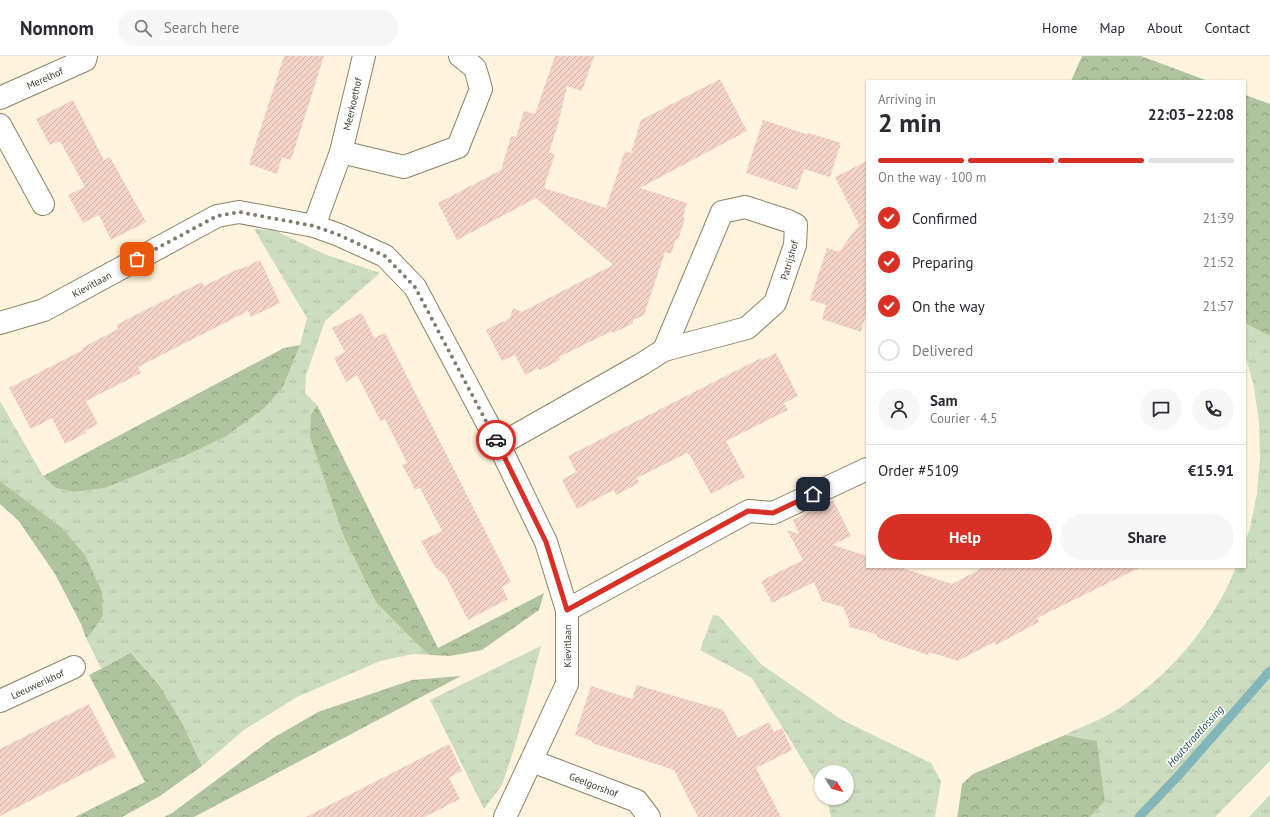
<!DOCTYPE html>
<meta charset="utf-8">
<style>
body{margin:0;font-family:"PT Sans",sans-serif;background:#f7f7f7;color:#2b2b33;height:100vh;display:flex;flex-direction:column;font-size:15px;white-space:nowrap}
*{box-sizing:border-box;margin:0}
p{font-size:13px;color:#7c7c81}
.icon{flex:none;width:22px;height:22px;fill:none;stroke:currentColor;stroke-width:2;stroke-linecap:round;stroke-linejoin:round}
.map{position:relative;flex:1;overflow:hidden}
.details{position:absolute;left:866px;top:24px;width:380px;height:488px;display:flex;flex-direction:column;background:#fff;border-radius:0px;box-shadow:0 1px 3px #0004}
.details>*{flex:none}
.needle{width:26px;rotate:127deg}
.fabs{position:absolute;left:814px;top:709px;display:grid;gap:8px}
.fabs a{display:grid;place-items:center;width:40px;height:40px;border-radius:50%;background:#fff;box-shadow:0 1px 3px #0004;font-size:20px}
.pin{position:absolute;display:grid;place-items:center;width:34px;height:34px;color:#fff;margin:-17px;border-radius:8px;box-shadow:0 2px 6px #0006}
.courier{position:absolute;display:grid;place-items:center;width:40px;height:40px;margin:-20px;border:3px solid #d93025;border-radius:50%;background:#fff;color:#222;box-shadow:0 1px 5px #0007}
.headline em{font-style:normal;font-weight:800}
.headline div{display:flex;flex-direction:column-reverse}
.headline{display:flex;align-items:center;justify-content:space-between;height:68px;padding:0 12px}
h1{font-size:26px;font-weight:800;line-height:30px}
.bar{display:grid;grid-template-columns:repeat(4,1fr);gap:6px 4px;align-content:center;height:48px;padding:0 12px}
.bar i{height:5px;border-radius:3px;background:#e1e1e2}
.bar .current{background:#d93025}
.bar p{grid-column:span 4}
.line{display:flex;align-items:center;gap:10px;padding:0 12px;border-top:1px solid #e1e1e2}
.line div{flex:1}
.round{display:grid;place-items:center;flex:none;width:42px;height:42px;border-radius:21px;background:#f7f7f7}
ol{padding:0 12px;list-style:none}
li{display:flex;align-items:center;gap:12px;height:44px}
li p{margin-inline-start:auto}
li .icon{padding:4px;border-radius:50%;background:#d93025;color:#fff;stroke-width:4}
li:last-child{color:#7c7c81}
li i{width:22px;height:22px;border:2px solid #e1e1e2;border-radius:50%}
.action{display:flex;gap:8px;margin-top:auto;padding:8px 12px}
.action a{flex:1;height:46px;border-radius:24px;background:#d93025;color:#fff;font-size:16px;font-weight:800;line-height:46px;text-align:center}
.action a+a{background:#f7f7f7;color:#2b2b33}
header{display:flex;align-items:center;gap:24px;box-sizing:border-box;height:56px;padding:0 20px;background:#fff;border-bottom:1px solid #e1e1e2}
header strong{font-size:19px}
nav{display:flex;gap:22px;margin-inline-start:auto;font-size:14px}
.search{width:280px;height:36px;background:#f7f7f7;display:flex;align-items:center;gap:10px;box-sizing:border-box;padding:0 14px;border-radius:22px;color:#7c7c81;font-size:15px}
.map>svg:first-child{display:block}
.grass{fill:url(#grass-tufts)}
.forest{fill:url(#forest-crowns)}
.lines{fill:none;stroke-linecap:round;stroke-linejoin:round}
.stream{stroke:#82b6bb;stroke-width:9}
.building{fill:url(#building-hatch)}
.minor-casing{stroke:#8e8268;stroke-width:24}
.minor{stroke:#fff;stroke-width:22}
.done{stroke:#827b6c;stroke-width:4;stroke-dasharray:0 7.2}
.route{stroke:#d93025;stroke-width:5}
.labels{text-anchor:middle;stroke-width:3;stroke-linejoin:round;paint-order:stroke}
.street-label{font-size:10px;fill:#403b30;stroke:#fff}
.water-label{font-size:11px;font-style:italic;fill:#1e4d51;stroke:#fff}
</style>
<header>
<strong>Nomnom</strong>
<div class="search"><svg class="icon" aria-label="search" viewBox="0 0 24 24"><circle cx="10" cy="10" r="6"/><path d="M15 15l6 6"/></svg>Search here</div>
<nav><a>Home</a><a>Map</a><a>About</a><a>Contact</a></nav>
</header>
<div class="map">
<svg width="1270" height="761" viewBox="0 0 1270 761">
<defs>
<pattern id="grass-tufts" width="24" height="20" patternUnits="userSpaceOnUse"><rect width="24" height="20" fill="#ccdcbe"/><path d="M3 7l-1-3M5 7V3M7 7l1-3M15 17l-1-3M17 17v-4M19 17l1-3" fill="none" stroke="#b0bea4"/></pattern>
<pattern id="forest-crowns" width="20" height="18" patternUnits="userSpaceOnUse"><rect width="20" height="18" fill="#afc39e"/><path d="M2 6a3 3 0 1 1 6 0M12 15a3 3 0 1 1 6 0" fill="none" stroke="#90a081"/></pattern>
<pattern id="building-hatch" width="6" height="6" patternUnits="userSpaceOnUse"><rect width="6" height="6" fill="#f3d2c8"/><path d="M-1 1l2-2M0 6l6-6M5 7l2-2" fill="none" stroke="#d1b5ac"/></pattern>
</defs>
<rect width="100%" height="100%" fill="#fef3dc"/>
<g class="grass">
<polygon points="254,173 274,174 324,198 380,217 325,265 306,319 305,337 317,349 311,359 344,481 376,545 417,588 430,599 413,598 380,605 297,641 244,674 202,710 182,667 159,629 132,598 101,612 86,582 92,576 61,471 0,425 0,345 43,420 56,432 74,436 105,432 187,399 283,331 300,289 307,262"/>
<path d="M1245,267L1270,280V705L1215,761H1090L1105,745L1097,685L1065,679C1078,672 1093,667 1106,660C1143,640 1183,602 1206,567C1218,549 1228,531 1236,511H1245V486L1250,472L1257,438L1260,402L1259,366L1254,331L1245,298Z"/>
<polygon points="713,559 719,560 762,609 842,664 931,707 941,725 935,761 831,761 828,746 826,742 847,742 847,716 821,716 821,734 752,622 700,594"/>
<polygon points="541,590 515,690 502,729 484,753 430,644"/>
<polygon points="1270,739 1270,761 1249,761"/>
</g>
<g class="forest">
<polygon points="1082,0 1141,0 1208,25 1071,25"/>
<polygon points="1245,39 1270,48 1270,280 1245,267"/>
<polygon points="300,289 283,331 264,352 226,380 187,399 105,432 74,436 56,432 43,420 284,292"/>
<polygon points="317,349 438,592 544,537 539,554 482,594 450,600 430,599 417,588 376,546 344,481 310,381 311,359"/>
<polygon points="0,425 61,471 85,499 102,536 103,559 92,576 86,582 81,568 55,518 18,464 0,448"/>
<polygon points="131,597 159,629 182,667 202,710 160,740 122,761 75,761 145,726 89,619"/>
<polygon points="461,620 194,761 164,761 172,757 273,682 318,656 412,624"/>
<polygon points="1065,679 1097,685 1105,745 1090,761 957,761 958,757 962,728 973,718"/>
</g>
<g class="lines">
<polyline class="stream" points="1139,761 1179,719 1270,615"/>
</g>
<g class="building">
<polygon points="284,0 324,0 291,104 282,101 277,118 249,108"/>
<polygon points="555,0 594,0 582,35 567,30 558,68 549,96 555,98 544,132 606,152 625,95 631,97 641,64 720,23 747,75 640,132 687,147 683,161 685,163 678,184 676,184 671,198 665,196 644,259 633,264 633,267 624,272 613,277 612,275 559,301 560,304 540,314 538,312 525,319 515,299 502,305 486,274 510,262 513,252 522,256 613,209 536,142 457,184 438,147 501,114 511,80 516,81 524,55 535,58"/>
<polygon points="73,44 104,104 110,101 146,166 111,184 99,159 83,167 68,139 85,131 60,85 50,89 36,63"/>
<polygon points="763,64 806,78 809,77 841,87 830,121 804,113 797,134 746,117"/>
<polygon points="867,105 867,256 861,276 822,263 826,249 810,244 827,192 839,196 859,169 835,121"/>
<polygon points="260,204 280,247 251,261 248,255 138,311 141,317 86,345 98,368 85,375 86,377 65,388 52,362 31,373 9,332 83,294 82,292 118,273 116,269 155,249 202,226 204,230 240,212 241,213"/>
<polygon points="362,257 374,282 385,277 511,526 502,531 508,543 468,564 445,519 435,511 421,485 442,475 420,432 415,434 409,421 402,409 407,407 385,363 381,366 357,319 346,326 334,302 345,296 332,272"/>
<polygon points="776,297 798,340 784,347 788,354 726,385 745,421 711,438 689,398 688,398 687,397 637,422 639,427 616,439 614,434 577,453 562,424 576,416 568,400 761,302 762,304"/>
<polygon points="833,444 851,480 833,489 867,500 867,511 899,511 952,528 984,511 1141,511 1037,562 1039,566 996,589 994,586 958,605 929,596 928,599 878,582 876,578 849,571 849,565 843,551 822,545 814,526 772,547 761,525 803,504 787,474 799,478 793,464"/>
<polygon points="637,629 723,654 738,682 769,666 774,676 782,672 792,694 756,712 781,761 698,761 674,714 592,687 592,685 575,679 591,630 632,643"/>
<polygon points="89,648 116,701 0,760 0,693"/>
<polygon points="449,688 462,715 449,722 460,743 425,761 306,761"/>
</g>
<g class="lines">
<defs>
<g id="minor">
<polyline points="364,0 341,96 404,111 458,91 481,33 475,12 460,0"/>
<path id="s1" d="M0,42L85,4L86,0"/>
<polyline points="0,69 43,148"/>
<polygon points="745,151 788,165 796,169 795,189 775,247 747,272 664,294 722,156"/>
<polyline points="314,170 341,96"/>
<path id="s2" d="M0,267L44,254L217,160L239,156L314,170L339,179L385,200L415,231L499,389L546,486L567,554V628L505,761"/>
<polyline points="499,389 642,308 664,294"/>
<polyline points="567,554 749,455 773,457 867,413"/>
<path id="s3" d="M0,645L74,611"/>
<path id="s4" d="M532,705L637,745L649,761"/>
</g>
</defs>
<use href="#minor" class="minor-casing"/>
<use href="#minor" class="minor"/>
</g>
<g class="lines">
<polyline class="done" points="137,203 217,160 239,156 314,170 339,179 385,200 415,231 496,384"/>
<polyline class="route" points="496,384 546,486 567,554 748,455 773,457 813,438"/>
</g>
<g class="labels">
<g class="street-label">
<text dy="4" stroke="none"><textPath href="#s1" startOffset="49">Merelhof</textPath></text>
<text transform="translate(352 48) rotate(-77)" y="4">Meerkoethof</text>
<text transform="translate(789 204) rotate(-74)" y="4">Patrijshof</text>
<text dy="4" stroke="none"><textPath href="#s2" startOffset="100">Kievitlaan</textPath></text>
<text transform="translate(567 590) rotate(-90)" y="4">Kievitlaan</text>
<text dy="4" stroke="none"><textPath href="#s3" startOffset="41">Leeuwerikhof</textPath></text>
<text dy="4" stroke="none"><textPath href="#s4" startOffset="66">Geelgorshof</textPath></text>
</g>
<g class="water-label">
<text transform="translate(1195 680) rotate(-48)" y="4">Houtstraatlossing</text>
</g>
</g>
</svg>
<div class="fabs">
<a><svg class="needle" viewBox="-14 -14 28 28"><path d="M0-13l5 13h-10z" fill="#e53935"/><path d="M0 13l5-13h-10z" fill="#7c7c81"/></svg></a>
</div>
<div class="pin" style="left:137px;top:203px;background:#ea580c"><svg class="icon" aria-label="bag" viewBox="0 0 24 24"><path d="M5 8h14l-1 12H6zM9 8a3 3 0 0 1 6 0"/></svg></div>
<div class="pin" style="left:813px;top:438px;background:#1f2937"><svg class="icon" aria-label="home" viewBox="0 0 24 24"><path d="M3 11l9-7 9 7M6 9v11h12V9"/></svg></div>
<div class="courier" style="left:496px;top:384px"><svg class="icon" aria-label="car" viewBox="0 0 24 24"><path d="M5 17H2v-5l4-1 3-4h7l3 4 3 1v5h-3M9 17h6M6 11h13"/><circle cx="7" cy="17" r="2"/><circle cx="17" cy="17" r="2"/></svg></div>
<section class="details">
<div class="headline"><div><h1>2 min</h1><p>Arriving in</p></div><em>22:03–22:08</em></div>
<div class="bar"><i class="current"></i><i class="current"></i><i class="current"></i><i></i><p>On the way · 100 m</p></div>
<ol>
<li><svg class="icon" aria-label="check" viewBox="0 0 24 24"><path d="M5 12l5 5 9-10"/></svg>Confirmed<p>21:39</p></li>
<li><svg class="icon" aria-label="check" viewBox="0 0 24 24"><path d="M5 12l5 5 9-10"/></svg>Preparing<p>21:52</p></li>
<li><svg class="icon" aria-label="check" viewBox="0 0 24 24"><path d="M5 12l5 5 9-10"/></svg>On the way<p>21:57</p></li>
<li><i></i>Delivered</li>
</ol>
<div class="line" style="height:72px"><a class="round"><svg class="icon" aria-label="person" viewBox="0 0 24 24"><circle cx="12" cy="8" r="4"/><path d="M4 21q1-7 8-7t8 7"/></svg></a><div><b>Sam</b><p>Courier · 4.5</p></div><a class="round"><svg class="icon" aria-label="chat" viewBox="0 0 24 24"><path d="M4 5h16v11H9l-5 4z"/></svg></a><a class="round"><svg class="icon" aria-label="phone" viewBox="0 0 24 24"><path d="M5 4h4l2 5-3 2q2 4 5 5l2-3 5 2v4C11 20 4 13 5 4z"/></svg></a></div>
<div class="line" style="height:52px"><div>Order #5109</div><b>€15.91</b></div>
<div class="action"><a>Help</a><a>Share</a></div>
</section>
</div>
